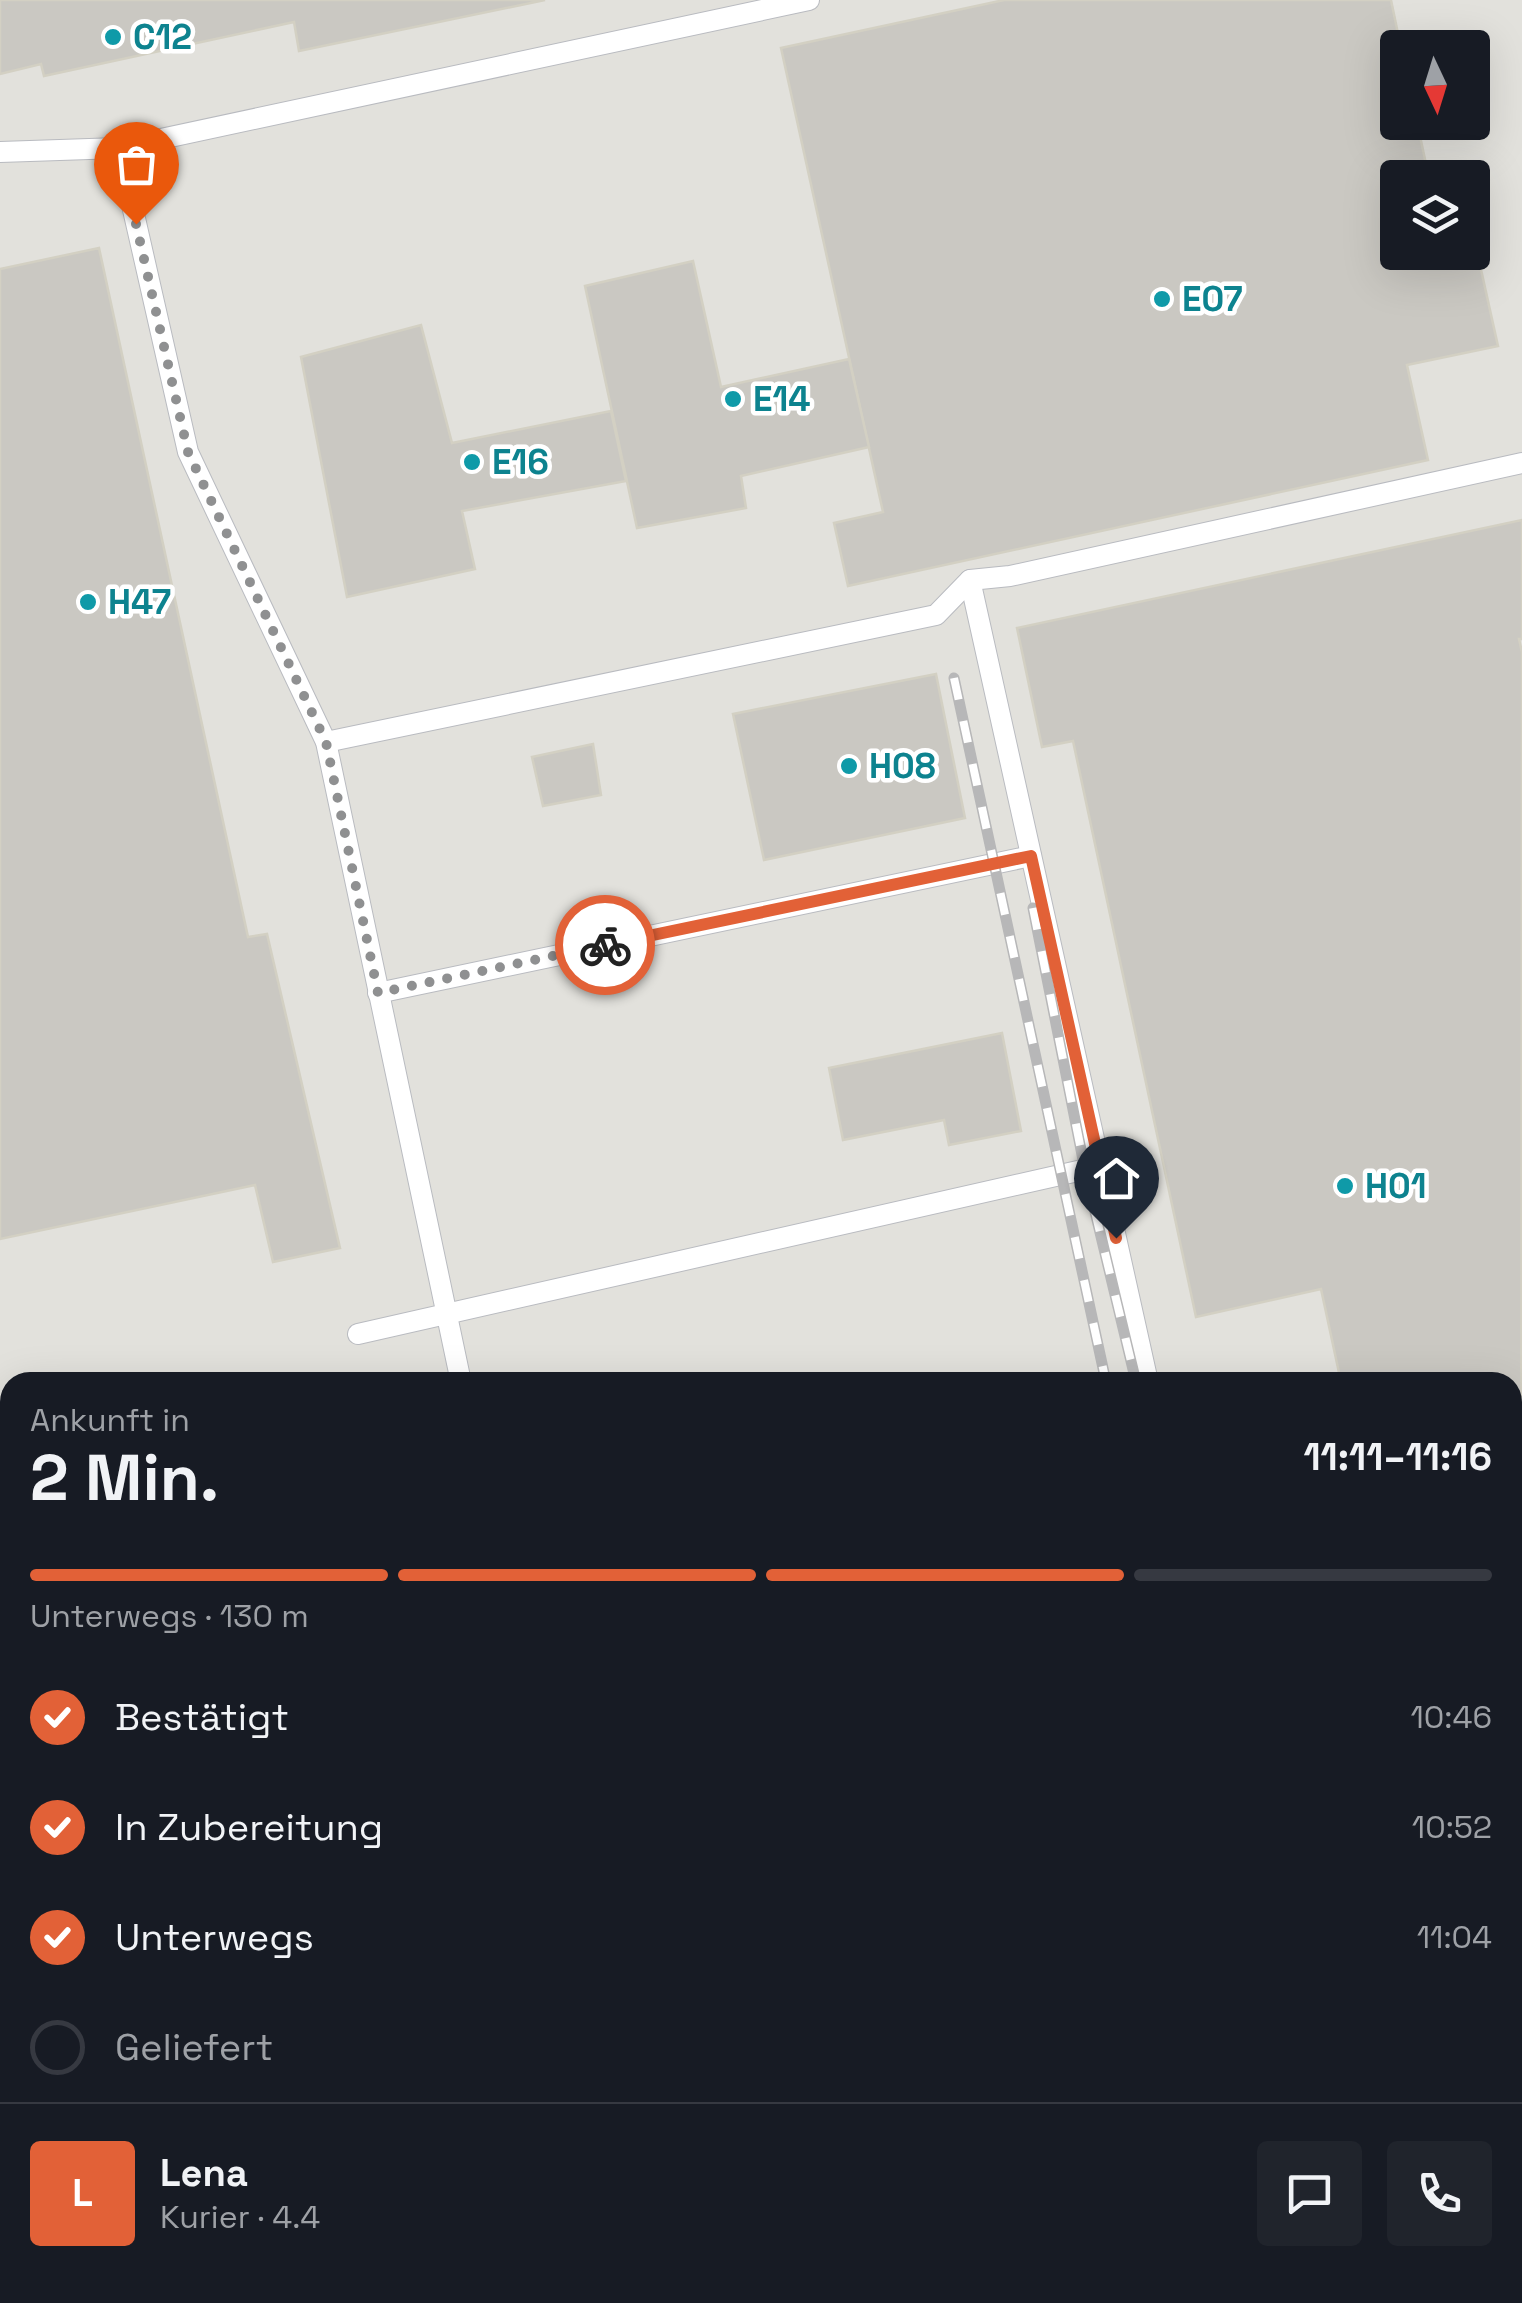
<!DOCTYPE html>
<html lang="de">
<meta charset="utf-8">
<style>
body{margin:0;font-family:"Space Grotesk",sans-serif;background:#20242c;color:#f1f3f6;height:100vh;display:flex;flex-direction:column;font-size:38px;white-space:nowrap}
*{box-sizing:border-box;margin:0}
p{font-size:32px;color:#9ea1a6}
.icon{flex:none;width:55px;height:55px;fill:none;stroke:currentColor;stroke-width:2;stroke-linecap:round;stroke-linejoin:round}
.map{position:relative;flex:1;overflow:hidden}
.panel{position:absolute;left:0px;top:1372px;width:1522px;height:932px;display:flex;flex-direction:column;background:#171b24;border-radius:30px 30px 0 0;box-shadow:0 10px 40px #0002}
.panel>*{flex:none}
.needle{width:65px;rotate:176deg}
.tools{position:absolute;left:1380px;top:30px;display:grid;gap:20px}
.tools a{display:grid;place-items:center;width:110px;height:110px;border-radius:10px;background:#171b24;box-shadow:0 10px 40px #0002;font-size:50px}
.pin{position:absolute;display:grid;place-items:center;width:85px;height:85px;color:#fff;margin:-102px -42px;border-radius:50% 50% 50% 0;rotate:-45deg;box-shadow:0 0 10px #0007}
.pin .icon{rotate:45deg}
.courier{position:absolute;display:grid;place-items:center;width:100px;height:100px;margin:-50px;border:8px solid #e26137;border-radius:50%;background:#fff;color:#222;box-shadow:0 2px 12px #0007}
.overview em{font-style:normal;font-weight:600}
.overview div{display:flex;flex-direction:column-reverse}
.overview{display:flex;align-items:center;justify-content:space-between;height:170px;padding:0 30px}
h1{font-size:65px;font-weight:600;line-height:75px}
.bar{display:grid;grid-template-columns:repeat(4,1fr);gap:15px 10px;align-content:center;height:120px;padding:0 30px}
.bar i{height:12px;border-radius:8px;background:#363941}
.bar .selected{background:#e26137}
.bar p{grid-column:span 4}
.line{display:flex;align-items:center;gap:25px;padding:0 30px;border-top:2px solid #363941}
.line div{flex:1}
.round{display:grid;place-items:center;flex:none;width:105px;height:105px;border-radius:10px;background:#20242c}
ol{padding:0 30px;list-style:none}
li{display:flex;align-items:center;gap:30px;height:110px}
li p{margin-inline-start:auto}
li .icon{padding:10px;border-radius:50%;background:#e26137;color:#fff;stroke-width:4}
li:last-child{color:#9ea1a6}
li i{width:55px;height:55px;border:5px solid #363941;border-radius:50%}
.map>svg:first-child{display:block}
.industrial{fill:#e2e1dc;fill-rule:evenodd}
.building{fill:#cac8c2;stroke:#d3d0c3;stroke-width:2.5}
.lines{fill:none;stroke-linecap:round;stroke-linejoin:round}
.lane-casing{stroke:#b9bbc0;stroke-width:22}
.lane{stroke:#fff;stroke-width:20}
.rail-casing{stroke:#b7b7b8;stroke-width:11}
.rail{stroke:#fff;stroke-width:8;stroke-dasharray:22;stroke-linecap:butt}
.done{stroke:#8f9091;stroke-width:10;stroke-dasharray:0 18}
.route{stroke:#e26137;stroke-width:12}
.culture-dot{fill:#0f9aa8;stroke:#fff;stroke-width:4}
.labels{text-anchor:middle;stroke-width:9;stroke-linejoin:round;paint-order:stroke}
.culture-label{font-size:35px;font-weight:bold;fill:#0d838f;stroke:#fff;text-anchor:start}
</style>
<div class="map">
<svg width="1522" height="2303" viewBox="0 0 1522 2303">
<rect width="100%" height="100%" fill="#eeeee4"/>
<path class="industrial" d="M0,0H1522V2303H0ZM1398,48H1472V122H1398ZM1398,178H1472V252H1398ZM10,1382H1512V2295H10Z"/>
<g class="building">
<polygon points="0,0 545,0 299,51 294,22 44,76 41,64 0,74"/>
<polygon points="1004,0 1391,0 1401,48 1398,48 1398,122 1417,122 1429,178 1398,178 1398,252 1472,252 1472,229 1498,346 1407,365 1428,460 848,586 834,523 883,512 781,48"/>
<polygon points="99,248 248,937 267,934 340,1248 273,1262 255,1185 0,1239 0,269"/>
<polygon points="693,261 721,387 849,359 869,447 741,476 746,508 637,528 585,286"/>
<polygon points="421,325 452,443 611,411 626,481 462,511 475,569 347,597 301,357"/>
<polygon points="1522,520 1522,639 1519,639 1522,652 1521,1878 1512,1836 1512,1382 1341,1382 1321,1289 1196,1317 1073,741 1042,747 1017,628"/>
<polygon points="936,674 965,818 764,860 733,714"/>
<polygon points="593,744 601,795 543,806 532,757"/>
<polygon points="1002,1033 1021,1131 949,1145 944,1120 843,1140 829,1068"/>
<polygon points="10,1622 10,1847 0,1849 0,1624"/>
<polygon points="0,2156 10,2161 10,2255 0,2250"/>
<polygon points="1522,2182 1522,2260 1512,2261 1512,2184"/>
<polygon points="728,2295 1018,2295 1020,2303 729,2303"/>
</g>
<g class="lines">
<defs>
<g id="lane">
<polyline points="119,148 188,452 326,742 461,1382"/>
<polyline points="0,152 119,148 809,0"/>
<polyline points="970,580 1148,1382"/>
<polyline points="326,742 936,615 970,580 1010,576 1522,463"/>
<polyline points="378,993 1031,856"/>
<polyline points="358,1334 1100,1166"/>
<polyline points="0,2048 10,2053"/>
<polyline points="0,2107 10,2111"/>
<polyline points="396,2295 413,2303"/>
<polyline points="502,2295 519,2303"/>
<polyline points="642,2295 644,2303"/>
<polyline points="1350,2295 1351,2303"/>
<polyline points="142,2303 146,2295"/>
</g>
</defs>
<use href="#lane" class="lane-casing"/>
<use href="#lane" class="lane"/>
<defs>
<g id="rail">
<polyline points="954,678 1106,1382"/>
<polyline points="1033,908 1085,1170 1136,1382"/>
<polyline points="1303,2295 1304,2303"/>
<polyline points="1332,2295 1333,2303"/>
</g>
</defs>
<use href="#rail" class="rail-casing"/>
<use href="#rail" class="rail"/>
</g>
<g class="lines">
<polyline class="done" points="136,224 188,452 326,742 378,993 605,945"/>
<polyline class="route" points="605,945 1031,856 1116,1238"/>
</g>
<g class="culture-dot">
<circle cx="113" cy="37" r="10"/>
<circle cx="1162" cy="299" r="10"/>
<circle cx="733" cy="399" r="10"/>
<circle cx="472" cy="462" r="10"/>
<circle cx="88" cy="602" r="10"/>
<circle cx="849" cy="766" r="10"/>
<circle cx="1345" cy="1186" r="10"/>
</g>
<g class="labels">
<g class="culture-label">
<text x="133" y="49">C12</text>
<text x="1182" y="311">E07</text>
<text x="753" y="411">E14</text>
<text x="492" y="474">E16</text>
<text x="108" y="614">H47</text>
<text x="869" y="778">H08</text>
<text x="1365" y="1198">H01</text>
</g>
</g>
</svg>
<div class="tools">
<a><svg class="needle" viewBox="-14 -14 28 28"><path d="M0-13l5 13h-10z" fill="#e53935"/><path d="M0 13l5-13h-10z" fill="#9ea1a6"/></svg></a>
<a><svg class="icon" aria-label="layers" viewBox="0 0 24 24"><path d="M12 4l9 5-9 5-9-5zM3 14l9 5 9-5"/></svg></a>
</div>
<div class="pin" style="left:136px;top:224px;background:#ea580c"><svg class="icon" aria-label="bag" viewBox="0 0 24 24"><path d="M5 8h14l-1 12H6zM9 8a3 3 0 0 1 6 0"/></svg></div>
<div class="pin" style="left:1116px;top:1238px;background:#1f2937"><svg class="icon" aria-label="home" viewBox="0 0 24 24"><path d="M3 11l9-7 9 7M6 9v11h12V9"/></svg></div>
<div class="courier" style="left:605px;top:945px"><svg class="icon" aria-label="bike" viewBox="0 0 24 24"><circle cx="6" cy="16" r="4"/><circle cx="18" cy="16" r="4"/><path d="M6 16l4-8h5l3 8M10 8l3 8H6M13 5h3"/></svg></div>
<section class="panel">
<div class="overview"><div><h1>2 Min.</h1><p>Ankunft in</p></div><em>11:11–11:16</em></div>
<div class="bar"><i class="selected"></i><i class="selected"></i><i class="selected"></i><i></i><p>Unterwegs · 130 m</p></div>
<ol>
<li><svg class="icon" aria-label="check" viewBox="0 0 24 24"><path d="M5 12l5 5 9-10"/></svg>Bestätigt<p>10:46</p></li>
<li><svg class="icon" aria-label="check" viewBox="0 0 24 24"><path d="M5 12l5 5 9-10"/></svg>In Zubereitung<p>10:52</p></li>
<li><svg class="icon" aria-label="check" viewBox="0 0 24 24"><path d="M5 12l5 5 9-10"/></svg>Unterwegs<p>11:04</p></li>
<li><i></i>Geliefert</li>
</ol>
<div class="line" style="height:180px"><b class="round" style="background:#e26137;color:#fff">L</b><div><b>Lena</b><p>Kurier · 4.4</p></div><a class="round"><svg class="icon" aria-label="chat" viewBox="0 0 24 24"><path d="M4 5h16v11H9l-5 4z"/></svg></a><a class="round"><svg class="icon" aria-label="phone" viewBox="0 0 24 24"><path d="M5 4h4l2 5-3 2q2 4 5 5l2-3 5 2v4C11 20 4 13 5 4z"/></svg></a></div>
</section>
</div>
